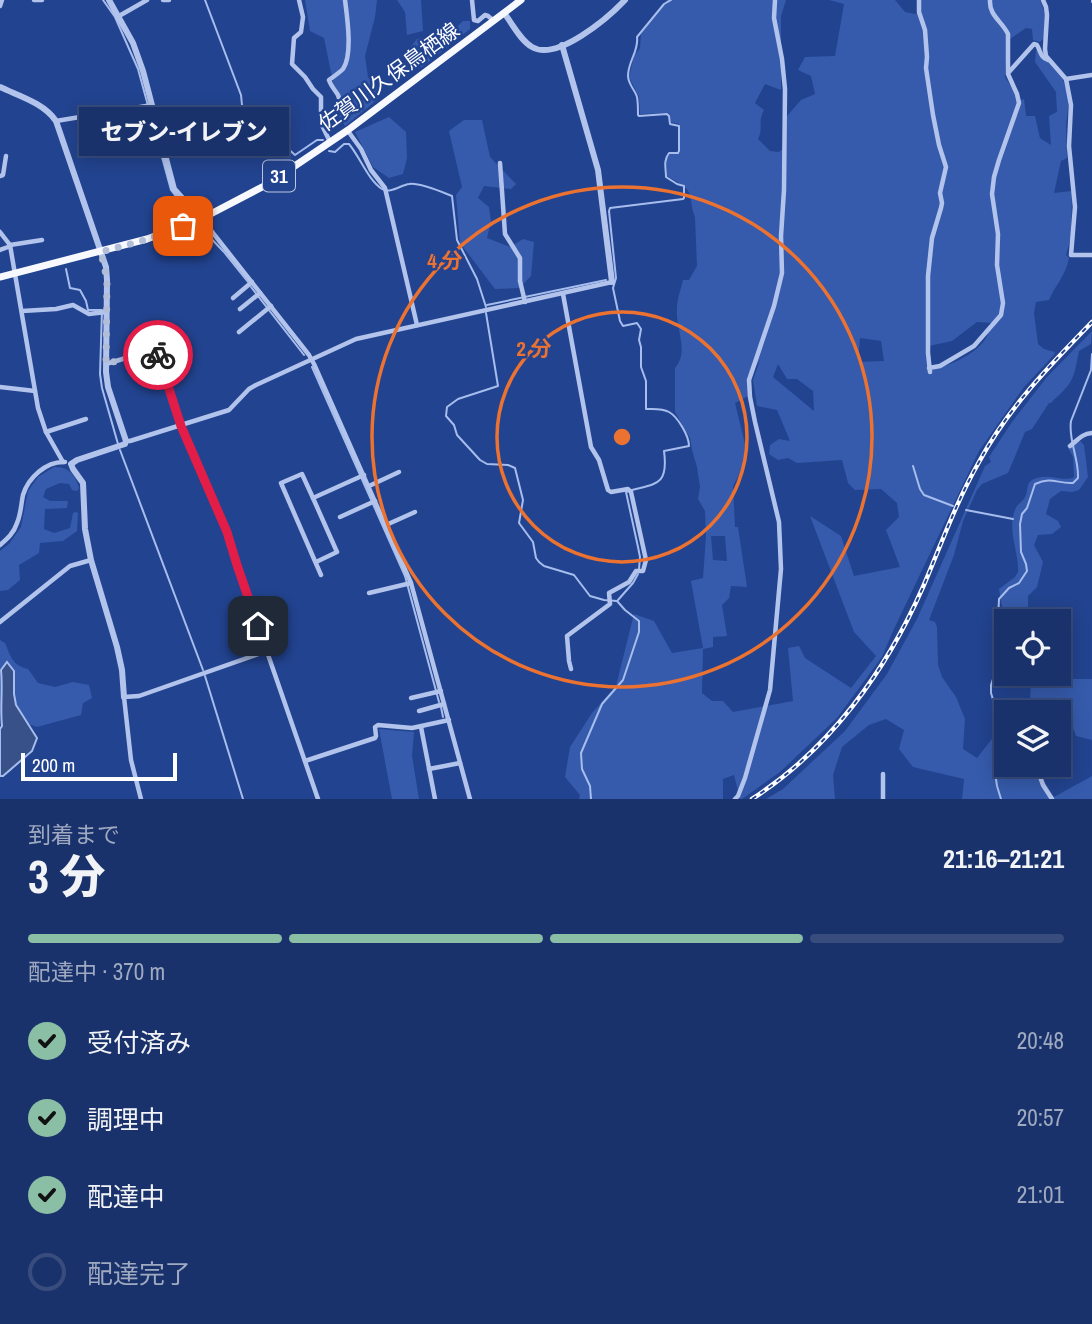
<!DOCTYPE html>
<html lang="ja">
<meta charset="utf-8">
<style>
body{margin:0;font-family:"Archivo Narrow","Noto Sans JP",sans-serif;background:#273e73;color:#f1f3f6;height:100vh;display:flex;flex-direction:column;font-size:26px;white-space:nowrap}
*{box-sizing:border-box;margin:0}
p{font-size:23px;color:#9faac1}
.icon{flex:none;width:38px;height:38px;fill:none;stroke:currentColor;stroke-width:2;stroke-linecap:round;stroke-linejoin:round}
.map{position:relative;height:799px;overflow:hidden}
.sheet{display:flex;flex-direction:column;background:#1a326b;flex:1}
.sheet>*{flex:none}
.buttons{position:absolute;left:994px;top:609px;display:grid;gap:14px}
.buttons a{display:grid;place-items:center;width:77px;height:77px;border-radius:0px;background:#1a326b;box-shadow:0 4px 18px #0003,0 0 0 2px #384d7e;font-size:35px}
.scale{position:absolute;left:21px;bottom:18px;width:156px;box-sizing:border-box;padding-left:7px;border:4px solid #fff;border-top:0;font-size:19px;line-height:24px;white-space:nowrap;color:#fff;-webkit-text-stroke:5px #22438f;paint-order:stroke}
.pin{position:absolute;display:grid;place-items:center;width:60px;height:60px;color:#fff;margin:-30px;border-radius:14px;box-shadow:0 4px 10px #0006}
.courier{position:absolute;display:grid;place-items:center;width:70px;height:70px;margin:-35px;border:5px solid #e11d48;border-radius:50%;background:#fff;color:#222;box-shadow:0 2px 9px #0007}
.bubble{position:absolute;height:49px;border-radius:0px;background:#1a326b;box-shadow:0 4px 18px #0003,0 0 0 2px #384d7e;font-size:23px;font-weight:800;line-height:49px;text-align:center}
.overview em{font-style:normal;font-weight:800}
.overview div{display:flex;flex-direction:column-reverse}
.overview{display:flex;align-items:center;justify-content:space-between;height:119px;padding:0 28px}
h1{font-size:46px;font-weight:800;line-height:52px}
.bar{display:grid;grid-template-columns:repeat(4,1fr);gap:10px 7px;align-content:center;height:84px;padding:0 28px}
.bar i{height:9px;border-radius:5px;background:#384d7e}
.bar .selected{background:#8abfa5}
.bar p{grid-column:span 4}
ol{padding:0 28px;list-style:none}
li{display:flex;align-items:center;gap:21px;height:77px}
li p{margin-inline-start:auto}
li .icon{padding:7px;border-radius:50%;background:#8abfa5;color:#111;stroke-width:4}
li:last-child{color:#9faac1}
li i{width:38px;height:38px;border:4px solid #384d7e;border-radius:50%}
.map>svg:first-child{display:block}
.green{fill:#365bac;fill-rule:evenodd}
.water{fill:#395189;stroke:#a6bded;stroke-width:2}
.lines{fill:none;stroke-linecap:round;stroke-linejoin:round}
.stream{stroke:#a6bded;stroke-width:2}
.minor{stroke:#b2c4ec;stroke-width:4.5}
.tertiary{stroke:#b2c4ec;stroke-width:6}
.primary{stroke:#f8f9ff;stroke-width:7}
.rail-casing{stroke:#fff;stroke-width:4.5}
.rail{stroke:#22438f;stroke-width:2;stroke-dasharray:5;stroke-linecap:butt}
.done{stroke:#b2bdd8;stroke-width:7;stroke-dasharray:0 12.6}
.route{stroke:#e11d48;stroke-width:9}
.ring{fill:none;stroke:#eb7230;stroke-width:3.5}
.labels{text-anchor:middle;stroke-width:5;stroke-linejoin:round;paint-order:stroke}
.shield{fill:#22438f;stroke:#bdc7dd;stroke-width:2}
.shield-label{font-size:19px;font-weight:bold;fill:#fff}
.street-label{font-size:21px;fill:#fff;stroke:#22438f}
.centre{fill:#eb7230;stroke:#22438f;stroke-width:3.5}
.ring-label{font-size:21px;text-anchor:middle;font-weight:bold;fill:#eb7230;stroke:#22438f;stroke-width:5;stroke-linejoin:round;paint-order:stroke}
</style>
<div class="map">
<svg width="1092" height="799" viewBox="0 0 1092 799">
<rect width="100%" height="100%" fill="#22438f"/>
<g class="green">
<polygon points="305,0 377,0 375,17 365,56 368,77 377,87 378,99 345,126 338,115 344,104 333,82 324,38 310,31"/>
<polygon points="397,0 421,0 423,31 407,35 405,12"/>
<path d="M667,0H786L781,16V90L765,84L755,103L764,110C757,124 764,127 758,139L770,151L779,152L785,147L787,116L801,100L815,94L811,76L798,70L805,57L835,56L844,4L829,0H895L905,12L916,14L921,9V0H1040L1045,14L1044,38L1040,42L1033,40L1032,29L1026,28L1007,41L1005,77L1020,100L1024,99L1026,116H1035L1040,138L1051,145L1049,116L1057,112L1056,92L1035,62L1036,50L1043,51L1045,57L1062,75L1069,101L1066,125L1067,158L1061,161L1054,193L1072,191L1071,237L1066,255L1069,258C1066,275 1056,284 1049,300L1036,302L1034,313L1038,344L1044,349L1055,352L1054,355L1024,387L979,451L893,631L882,657L837,718L780,772L742,799H740L734,775L723,779V799H579L580,795L565,777L570,747L592,713L616,686L634,614L654,621L672,653L703,648L691,581L703,578L706,536L705,511L698,499L700,487L697,467L692,450L690,438L675,412V368C690,351 675,329 677,308C677,299 681,289 683,280H689L697,266L695,217C692,210 692,206 691,200C690,186 678,183 667,176L666,159L670,154L680,153L679,124L671,122L669,113L640,114L639,97L629,77L634,56L640,48L641,34ZM977,322L991,323C988,351 955,363 932,370L929,346L952,341ZM860,338L881,341L884,361L858,362ZM760,360L753,380L757,406L777,410L790,441L779,439L770,445L769,454L778,460L788,458L797,463L842,460L848,483L855,490L881,489L897,503L899,517L886,530L900,567L854,576L841,536L810,516L854,632L876,656L851,688L805,658L799,646L788,648L793,701L733,712L723,701H712L702,693L703,649L713,647V637L727,636L722,605L729,598L731,586L747,587L738,527H735L733,486L740,473L745,467L747,452L735,403L748,396L747,381ZM778,364L787,379H797L813,391L814,411L773,377ZM711,536H725L727,561L713,560Z"/>
<polygon points="463,21 470,21 470,29 422,67 414,65 409,49 417,39 438,35 446,38"/>
<polygon points="389,117 406,132 407,158 403,174 389,178 373,167 355,132"/>
<polygon points="464,120 482,120 490,157 516,184 511,189 484,186 478,198 489,207 491,221 487,238 510,247 523,239 534,242 531,276 519,288 495,289 460,243 456,195 462,187 449,131"/>
<path d="M1092,331L1091,344L1079,351C1076,365 1075,380 1064,390C1060,395 1055,398 1051,403H1049L1032,429L1025,432L1008,473L982,484L977,490L963,521L954,555L929,620L935,622L937,627L938,665L942,677L956,697L965,719L963,749L977,758L995,735L994,726L998,722L1006,733V765H1041V776L1054,797L1092,776V799H962L964,779L913,767L899,749L904,730L886,719L869,725L842,747L833,775L835,799H766L783,789L845,731L887,674L917,619L985,466L991,462L989,457L1012,422L1047,377Z"/>
<path d="M1080,441L1084,445L1088,477L1079,490L1072,492L1061,491L1050,499L1046,514L1058,521L1061,527L1052,534L1038,535L1034,545L1043,562L1037,587L1028,596V609L1038,621H1018L1004,613L1001,602L999,589L1015,577L1018,572C1019,550 1005,526 1017,506C1019,503 1023,501 1025,497C1029,490 1025,483 1034,479C1048,473 1059,481 1073,478L1074,476L1073,457L1068,448Z"/>
<path d="M54,467C69,467 75,474 79,488L77,491L72,490L69,484L60,483L46,489L43,497L50,501H68L67,508L45,509L44,529L54,533L70,528L73,513L76,512L78,513L77,531L63,541L40,543L39,553L19,565L20,580L8,590L0,591V551L9,544L21,527L28,491L38,477Z"/>
<path d="M0,640L5,643C11,657 12,665 28,669L38,683L55,687L73,682L89,685L92,698L83,703L81,715L37,727L0,713Z"/>
<polygon points="1059,646 1067,664 1067,679 1092,679 1092,740 1076,736 1071,723 1059,725 1059,712 1012,712 1011,710 1030,707 1031,674 1059,674"/>
<polygon points="379,729 414,732 412,756 419,799 392,799"/>
</g>
<path class="water" d="M7,662L14,671V694L16,705L37,738L32,751L3,776H0V729L2,726C0,707 3,689 1,670Z"/>
<g class="lines">
<g class="stream">
<polyline points="103,0 115,17 138,69 171,190 188,212"/>
<polyline points="205,0 241,95 242,105 246,110 295,155 317,140 323,140"/>
<polyline points="1092,0 1092,2"/>
<path d="M329,151L335,152L344,144H349C360,157 368,180 382,189C390,194 401,185 409,184C419,182 442,192 452,196L457,240L477,279L486,307"/>
<polyline points="203,230 224,252 248,282"/>
<polyline points="66,269 70,288 80,290 86,301 88,310 102,310 100,374 102,388 118,444"/>
<polyline points="251,287 304,355"/>
<polyline points="487,305 606,280"/>
<polyline points="486,313 498,386 458,399 447,407 446,416 454,425 457,435 480,460 487,464 508,465 515,468 523,500 519,523 533,542 536,558 539,562 544,566 574,575 590,596 604,600 617,601 625,610 639,621 639,632 623,680 602,704 581,753 582,769 590,786 591,799"/>
<polyline points="312,367 405,576 439,702"/>
<polyline points="120,450 203,670"/>
<polyline points="913,466 920,489 924,495 953,506"/>
<polyline points="966,510 1013,519"/>
<path d="M639,569L640,557L638,547L626,492C654,483 669,488 664,451L689,446C689,436 678,417 669,412C662,408 653,409 646,409V381L641,367V347L639,340L641,329L637,323L623,326L620,321L613,288L616,278L609,211L610,208L683,199L684,198V186L677,184L666,177C666,168 663,161 669,153H678L679,151V126L670,124L669,116L667,114L639,116L638,115C638,109 638,102 637,97C635,90 628,84 628,76C628,61 639,51 637,37L664,4L671,0"/>
<polyline points="618,600 633,583 638,574"/>
<polyline points="205,676 243,799"/>
<polyline points="441,707 443,717"/>
<path d="M1006,729L996,709L991,693V685L994,676L996,660L999,599L1009,588L1019,583L1027,571L1026,564L1021,552L1020,524L1022,514L1027,508L1035,484C1052,476 1057,484 1073,483L1078,478C1079,458 1068,440 1071,421L1091,370L1092,354"/>
<polyline points="1001,799 997,786 995,772 1014,768 1017,765"/>
</g>
<g class="minor">
<polyline points="34,0 42,0"/>
<polyline points="163,0 169,0"/>
<polyline points="299,0 303,17 301,32 294,38 292,64 305,77 313,89 321,97 321,123 330,142"/>
<polyline points="472,0 474,20 478,21 485,15 488,16 493,20"/>
<polyline points="919,0 919,12 925,30 927,57 926,68 933,115 939,145 946,167 940,193 942,203 941,208 932,238 928,276 928,353 930,372"/>
<polyline points="1043,0 1046,7 1047,15 1045,49 1046,56 1066,79 1071,105 1069,146 1075,207 1071,255 1092,255"/>
<polyline points="0,6 2,0"/>
<polyline points="119,16 147,0"/>
<path d="M1009,72L1034,44L1037,45C1041,52 1040,57 1048,60"/>
<polyline points="1066,79 1092,75"/>
<polyline points="56,121 152,105"/>
<path d="M321,123C330,116 344,109 338,95C335,90 331,86 329,80C333,77 339,73 343,69C353,55 347,16 345,0"/>
<polyline points="348,131 361,149 371,170 385,188 417,325"/>
<polyline points="500,163 505,234 520,258 520,281 525,302"/>
<polyline points="0,176 3,175 6,156"/>
<polyline points="202,219 309,355 314,364 411,583 470,799"/>
<polyline points="0,232 10,245 38,408 46,432 63,462"/>
<polyline points="0,250 8,247 10,245 42,240"/>
<polyline points="563,294 591,447 599,460 608,490 611,492 628,489 631,492 646,560 643,571 636,571 629,582 609,593 610,604 567,636 569,661 571,669"/>
<polyline points="233,298 252,282"/>
<polyline points="240,309 260,293"/>
<polyline points="22,311 56,309 73,305 89,314 106,312"/>
<polyline points="239,332 271,306"/>
<polyline points="106,364 156,349 181,426 227,532 237,565 318,799"/>
<path d="M929,368L940,366L974,346L1001,315L1003,303L997,265L998,234L992,194L994,177L999,160L1019,103L1017,94L1008,74V34C1002,21 989,16 990,0"/>
<polyline points="0,387 35,391"/>
<polyline points="46,432 86,419"/>
<polyline points="126,441 130,441 229,410 249,389 256,385 356,339 612,282"/>
<path d="M1070,446C1078,440 1081,434 1092,433"/>
<polyline points="369,486 399,472"/>
<polyline points="313,498 302,474 281,483 321,575"/>
<polyline points="340,517 375,501"/>
<polyline points="386,525 415,512"/>
<path d="M0,545C7,539 14,533 17,523C21,514 21,504 23,495C28,478 46,461 65,462"/>
<polyline points="316,562 337,552 313,498 364,475"/>
<polyline points="369,593 411,583"/>
<polyline points="0,622 70,566 91,560"/>
<polyline points="411,698 441,691"/>
<polyline points="419,711 444,704"/>
<polyline points="1003,716 1006,720"/>
<polyline points="421,727 435,799"/>
<polyline points="305,761 375,738 376,736 375,727 378,725 412,728 449,720"/>
<polyline points="1036,765 1043,785 1052,799"/>
<polyline points="429,769 460,763"/>
<polyline points="141,799 131,760 124,697 139,696 267,651"/>
<polyline points="735,799 738,796 745,778 770,690 781,569 779,522 755,422 750,397 749,380 774,306 782,273 781,236 784,190 785,89 782,59 774,18 775,0"/>
<polyline points="883,799 883,774"/>
</g>
<g class="tertiary">
<polyline points="109,0 133,43 143,71 174,189 201,219"/>
<path d="M504,13C512,23 520,40 532,47C557,62 609,17 625,0"/>
<polyline points="562,45 598,170 612,282"/>
<path d="M0,87C19,96 44,103 56,121L106,267L107,280L106,372L108,387L126,441L125,444L77,460L71,464L73,469L83,483L85,529L91,560L117,647L122,670L124,697"/>
</g>
<polyline class="primary" points="0,277 147,239 201,219 268,184 348,130 521,0"/>
<defs>
<path id="rail" d="M752,799C830,749 886,671 923,587C941,545 956,502 979,462C1008,408 1050,365 1092,322"/>
</defs>
<use href="#rail" class="rail-casing"/>
<use href="#rail" class="rail"/>
</g>
<g class="lines">
<polyline class="done" points="158,355 156,349 106,364 107,280 101,252 148,239 183,226"/>
<polyline class="route" points="158,355 181,426 227,532 237,565 258,626"/>
</g>
<g class="ring">
<circle cx="622" cy="437" r="125"/>
<circle cx="622" cy="437" r="250"/>
</g>
<g class="labels">
<rect class="shield" x="263" y="160.5" width="32" height="31" rx="5"/>
<g class="shield-label">
<text x="279" y="183">31</text>
</g>
<g class="street-label">
<text transform="translate(389 77) rotate(-36)" y="7">佐賀川久保鳥栖線</text>
</g>
</g>
<circle cx="622" cy="437" r="10" class="centre"/>
<g class="ring-label">
<text x="445" y="268">4 分</text>
<text x="534" y="356">2 分</text>
</g>
</svg>
<div class="buttons">
<a><svg class="icon" aria-label="locate" viewBox="0 0 24 24"><circle cx="12" cy="12" r="6"/><path d="M12 2v4M12 18v4M2 12h4M18 12h4"/></svg></a>
<a><svg class="icon" aria-label="layers" viewBox="0 0 24 24"><path d="M12 4l9 5-9 5-9-5zM3 14l9 5 9-5"/></svg></a>
</div>
<div class="scale">200 m</div>
<div class="pin" style="left:183px;top:226px;background:#ea580c"><svg class="icon" aria-label="bag" viewBox="0 0 24 24"><path d="M5 8h14l-1 12H6zM9 8a3 3 0 0 1 6 0"/></svg></div>
<div class="pin" style="left:258px;top:626px;background:#1f2937"><svg class="icon" aria-label="home" viewBox="0 0 24 24"><path d="M3 11l9-7 9 7M6 9v11h12V9"/></svg></div>
<div class="courier" style="left:158px;top:355px"><svg class="icon" aria-label="bike" viewBox="0 0 24 24"><circle cx="6" cy="16" r="4"/><circle cx="18" cy="16" r="4"/><path d="M6 16l4-8h5l3 8M10 8l3 8H6M13 5h3"/></svg></div>
<div class="bubble" style="left:79px;top:107px;width:210px">セブン-イレブン</div>
</div>
<section class="sheet">
<div class="overview"><div><h1>3 分</h1><p>到着まで</p></div><em>21:16–21:21</em></div>
<div class="bar"><i class="selected"></i><i class="selected"></i><i class="selected"></i><i></i><p>配達中 · 370 m</p></div>
<ol>
<li><svg class="icon" aria-label="check" viewBox="0 0 24 24"><path d="M5 12l5 5 9-10"/></svg>受付済み<p>20:48</p></li>
<li><svg class="icon" aria-label="check" viewBox="0 0 24 24"><path d="M5 12l5 5 9-10"/></svg>調理中<p>20:57</p></li>
<li><svg class="icon" aria-label="check" viewBox="0 0 24 24"><path d="M5 12l5 5 9-10"/></svg>配達中<p>21:01</p></li>
<li><i></i>配達完了</li>
</ol>
</section>
